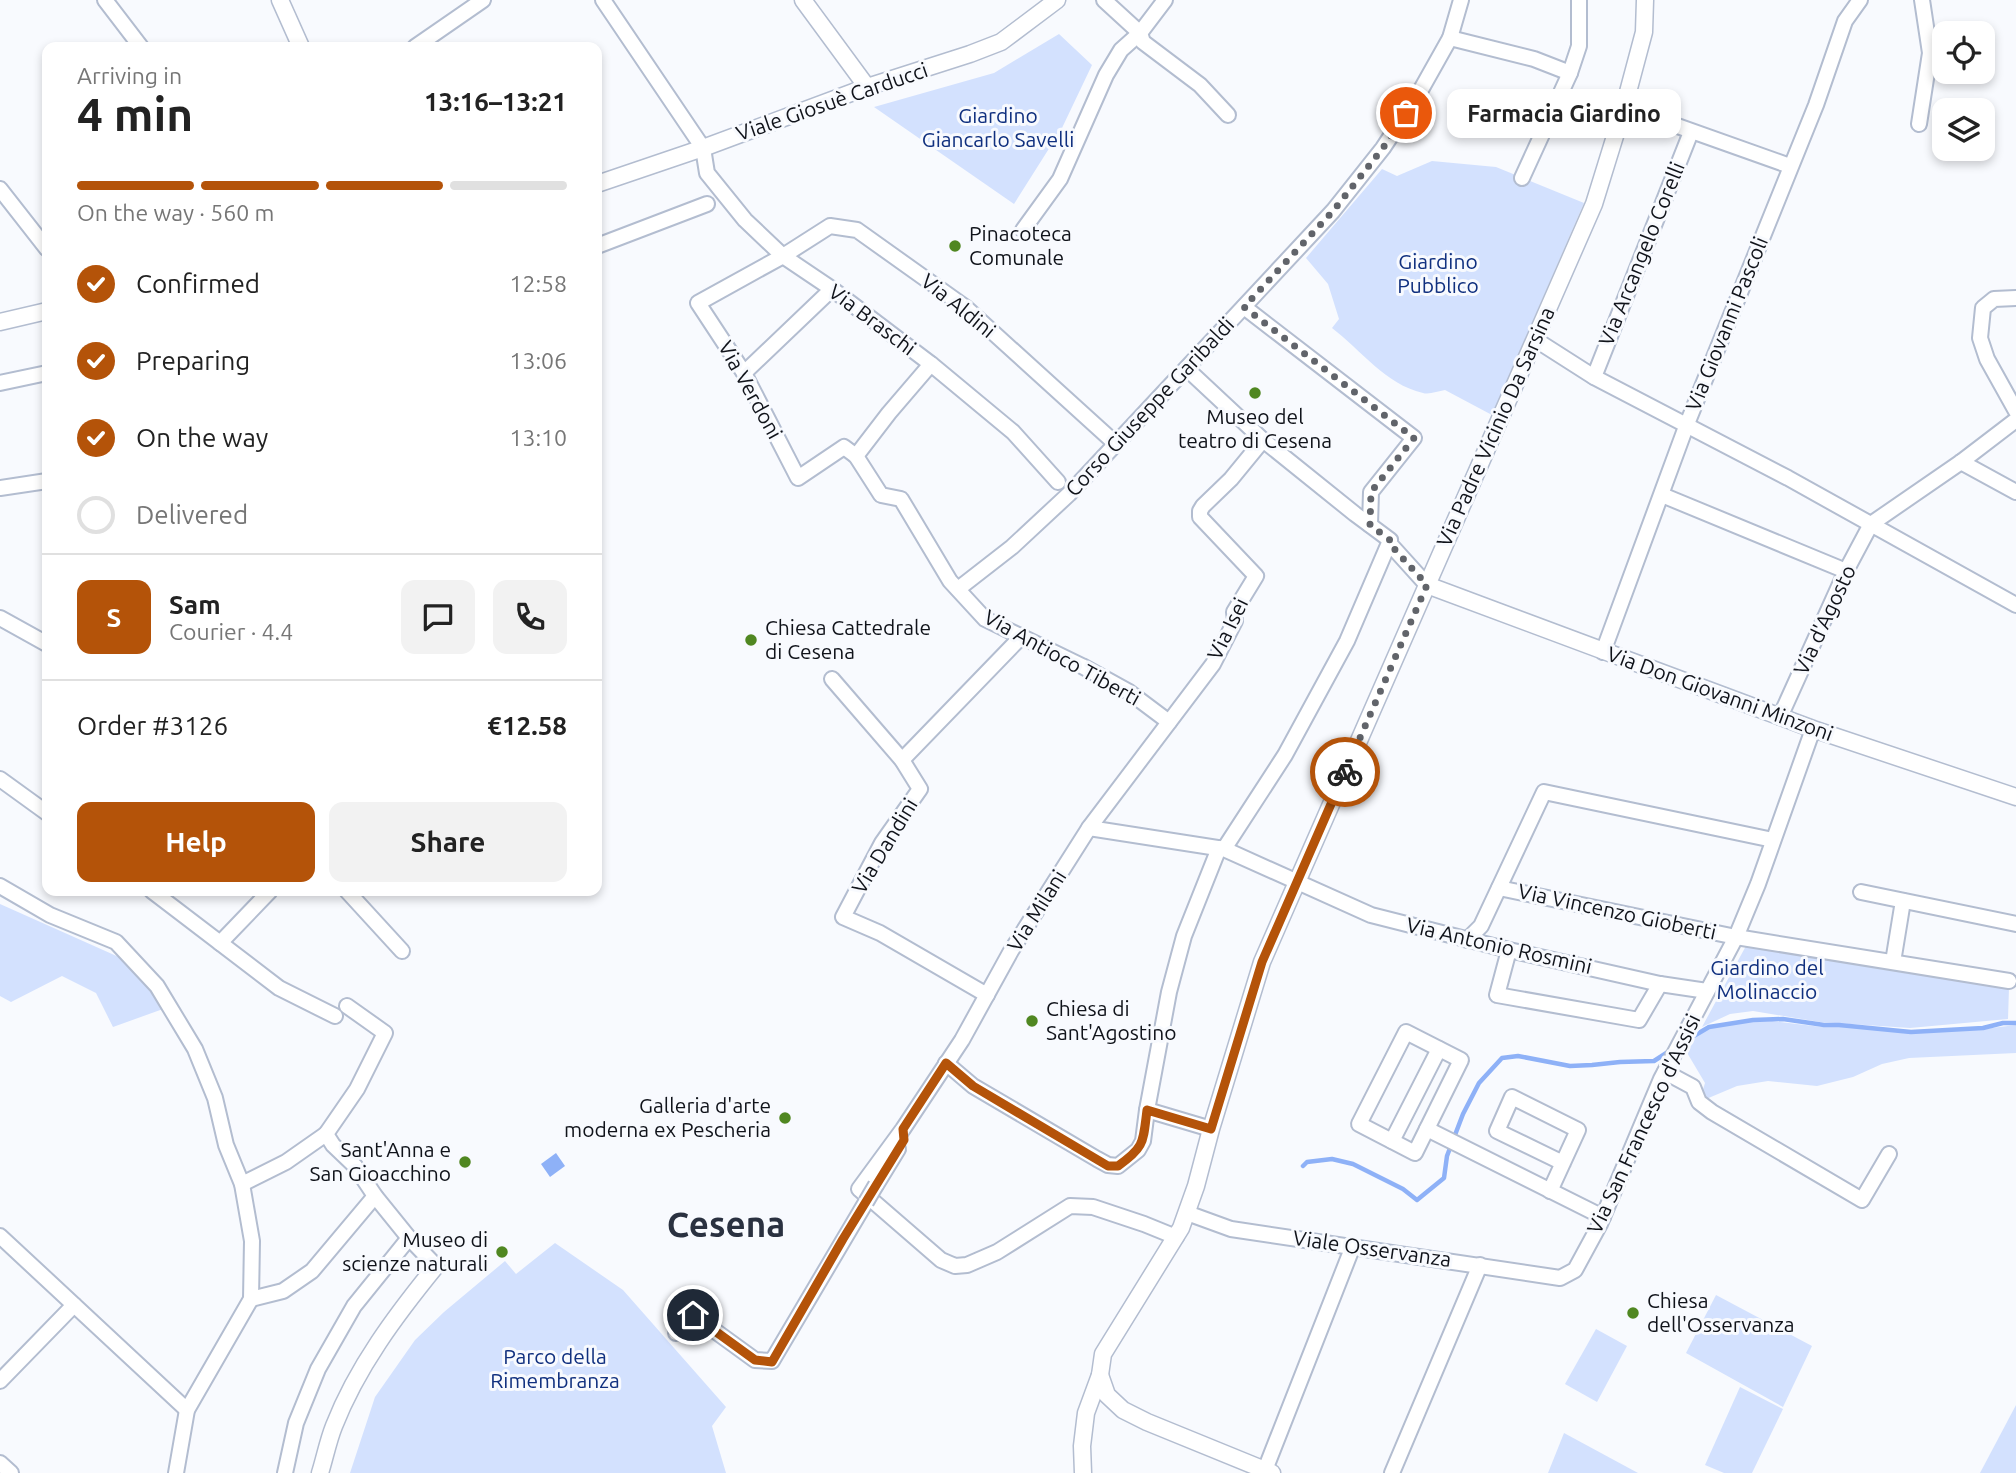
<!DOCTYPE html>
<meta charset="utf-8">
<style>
body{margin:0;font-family:Ubuntu,sans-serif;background:#f2f2f2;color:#222;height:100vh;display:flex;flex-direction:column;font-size:26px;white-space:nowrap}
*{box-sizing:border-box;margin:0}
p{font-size:23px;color:#767676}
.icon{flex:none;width:38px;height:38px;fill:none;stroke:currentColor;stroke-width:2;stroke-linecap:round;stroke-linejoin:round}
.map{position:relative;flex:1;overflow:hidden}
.sheet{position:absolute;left:42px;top:42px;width:560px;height:854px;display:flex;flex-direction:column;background:#fff;border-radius:14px;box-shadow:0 4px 10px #0003}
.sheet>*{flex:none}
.controls{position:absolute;left:1932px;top:21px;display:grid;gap:14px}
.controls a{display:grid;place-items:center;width:63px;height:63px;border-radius:14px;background:#fff;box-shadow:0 4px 10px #0003;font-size:35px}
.pin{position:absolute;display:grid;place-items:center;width:60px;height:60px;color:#fff;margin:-30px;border:4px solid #fff;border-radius:50%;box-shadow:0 2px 7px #0007}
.courier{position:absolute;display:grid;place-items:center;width:70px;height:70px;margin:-35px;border:5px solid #b45309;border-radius:50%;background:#fff;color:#222;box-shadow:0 2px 9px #0007}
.bubble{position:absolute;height:49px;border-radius:14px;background:#fff;box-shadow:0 4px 10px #0003;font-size:23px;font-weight:700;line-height:49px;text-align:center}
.headline em{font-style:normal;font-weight:700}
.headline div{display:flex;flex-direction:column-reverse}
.headline{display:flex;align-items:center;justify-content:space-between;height:119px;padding:0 35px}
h1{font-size:46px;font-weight:700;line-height:52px}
.bar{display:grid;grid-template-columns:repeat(4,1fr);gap:10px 7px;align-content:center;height:84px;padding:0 35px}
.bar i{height:9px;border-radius:5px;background:#e0e0e0}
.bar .current{background:#b45309}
.bar p{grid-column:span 4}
.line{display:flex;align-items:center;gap:18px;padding:0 35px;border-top:2px solid #e0e0e0}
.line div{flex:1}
.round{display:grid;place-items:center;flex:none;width:74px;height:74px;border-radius:14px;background:#f2f2f2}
ol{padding:0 35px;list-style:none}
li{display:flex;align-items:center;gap:21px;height:77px}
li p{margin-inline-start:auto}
li .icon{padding:7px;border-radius:50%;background:#b45309;color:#fff;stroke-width:4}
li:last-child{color:#767676}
li i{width:38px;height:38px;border:4px solid #e0e0e0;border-radius:50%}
.action{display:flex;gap:14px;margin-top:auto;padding:14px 35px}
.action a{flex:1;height:80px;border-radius:14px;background:#b45309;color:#fff;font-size:28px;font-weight:700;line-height:80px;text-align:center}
.action a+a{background:#f2f2f2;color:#222}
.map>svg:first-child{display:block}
.green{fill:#d3e1fe}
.water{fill:#8eb1f7}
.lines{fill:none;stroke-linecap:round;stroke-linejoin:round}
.stream{stroke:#8eb1f7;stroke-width:4.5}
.minor-casing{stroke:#b3bdd0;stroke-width:18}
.tertiary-casing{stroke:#b3bdd0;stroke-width:19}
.minor{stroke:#fff;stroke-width:14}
.tertiary{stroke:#fff;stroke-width:16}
.minor-bridge-casing{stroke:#b3bdd0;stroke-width:18;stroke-linecap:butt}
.minor-bridge{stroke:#fff;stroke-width:14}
.done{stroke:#61646a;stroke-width:7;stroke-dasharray:0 12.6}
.route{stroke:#b45309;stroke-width:9}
.poi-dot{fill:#508721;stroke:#f8fafe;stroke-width:2.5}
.labels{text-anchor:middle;stroke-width:6;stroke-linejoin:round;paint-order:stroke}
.street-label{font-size:21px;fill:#10131a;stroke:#f8fafe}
.park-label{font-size:21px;fill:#10307f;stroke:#f8fafe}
.poi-label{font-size:21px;fill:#10131a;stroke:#f8fafe;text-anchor:start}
.town-label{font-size:35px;font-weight:bold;fill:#2a3140;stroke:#f8fafe}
</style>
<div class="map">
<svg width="2016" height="1473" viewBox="0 0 2016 1473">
<rect width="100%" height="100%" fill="#f8fafe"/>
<g class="green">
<polygon points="1059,34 1092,65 1062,128 1014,204 874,107 994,73"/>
<path d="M1432,161L1496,167L1584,203L1492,415L1445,390C1438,391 1429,395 1423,393C1385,384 1362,351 1332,328L1339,319L1328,284L1306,258L1382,169L1397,176Z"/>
<polygon points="0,904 121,958 153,988 157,994 154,997 163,1009 113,1027 96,993 62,976 11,1002 0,996"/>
<polygon points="1747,944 2009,988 2008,1019 1910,1028 1820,1022 1753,1011 1730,1014 1702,1027"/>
<path d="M1772,1021L1822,1027H1857L1911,1033L1983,1029L2016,1025V1053L1909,1058L1882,1064L1853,1077L1817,1086L1768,1081L1737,1086L1699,1102L1705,1083L1686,1051C1689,1047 1692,1041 1696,1037C1712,1022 1751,1022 1772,1021Z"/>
<polygon points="555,1243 623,1290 726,1407 712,1426 726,1473 350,1473 375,1397 415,1340 444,1312 505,1261 516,1274"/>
<polygon points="1716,1295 1812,1346 1783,1407 1686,1353"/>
<polygon points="1596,1329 1627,1346 1597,1402 1565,1384"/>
<polygon points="1740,1387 1783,1409 1752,1473 1724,1473 1705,1465"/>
<polygon points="2016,1405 2016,1473 1980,1473"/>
<polygon points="1564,1433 1638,1473 1548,1473"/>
</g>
<polygon class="water" points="556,1153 565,1166 550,1177 541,1164"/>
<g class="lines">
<g class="stream">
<polyline points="1687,1040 1709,1027 1753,1020 1783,1019 1824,1025 1839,1025 1911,1032 1983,1028 2003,1023 2016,1023"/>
<polyline points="1303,1166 1307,1162 1332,1159 1353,1164 1403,1189 1417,1200 1444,1178 1447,1156 1463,1114 1479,1083 1502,1058 1518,1056 1570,1066 1592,1065 1620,1062 1654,1061 1671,1050"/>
</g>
<defs>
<g id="minor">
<polyline points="105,0 141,47"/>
<polyline points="603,0 703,148 707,173 745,220 783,256 832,289 931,364 1013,432 1058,482"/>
<polyline points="1104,0 1140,33 1143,42 1200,85 1228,115"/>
<polyline points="1450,38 1534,59 1570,73"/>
<polyline points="415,47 483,0"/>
<polyline points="1624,107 1790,166"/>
<polyline points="1919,124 1930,53 1922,0"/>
<polyline points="1522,178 1570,73 1579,46 1579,0"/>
<polyline points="0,189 47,249"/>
<polyline points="1023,230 1060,179 1106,75 1121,50 1140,33 1165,0"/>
<polyline points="597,246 707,204"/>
<polyline points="2016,298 1994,299 1983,308 1980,338 1987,359 2016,411"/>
<polyline points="1244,307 1414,438 1371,492 1370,525"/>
<polyline points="1536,340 1594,377 1788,478 2016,605"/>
<polyline points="1187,369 1263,440 1355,514 1390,540 1389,543 1427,585"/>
<polyline points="744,373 832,289"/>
<polyline points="1594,377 1691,132"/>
<polyline points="0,383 47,373"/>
<polyline points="1116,444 965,307 857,230 830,226 783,256 698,303 744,373 798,478 844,447 856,456 881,495 901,499 950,581 985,619 1082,666 1129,692 1169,722"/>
<polyline points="856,456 889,413 931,364"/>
<polyline points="1961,462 2016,492"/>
<polyline points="0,488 47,481"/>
<polyline points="1662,495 1846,571"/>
<polyline points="958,589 1012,547 1069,494 1333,211 1383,148 1418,95 1450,38 1461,0"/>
<polyline points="0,618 47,644"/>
<polyline points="1603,652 1687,424 1816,105 1845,21 1860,0"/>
<polyline points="832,679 902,760 920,789 882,843 843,917 880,933 987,995"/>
<polyline points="1780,717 1846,571 1871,524 1961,462 2016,420"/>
<polyline points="902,760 1021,637"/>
<polyline points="0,779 47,813"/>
<polyline points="1089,828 1224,849 1371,915 1509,950 1660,984 1707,991"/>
<polyline points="1224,849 1285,755 1347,641 1389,543"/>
<polyline points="0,886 50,915 116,942 157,986 195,1049 215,1098 226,1145 242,1184 252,1241 251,1299 187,1410 176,1473"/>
<polyline points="1499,888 1736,937 2009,981"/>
<polyline points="152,891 279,988 335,1016"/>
<polyline points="347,891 402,951"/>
<polyline points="1861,892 2016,924"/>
<polyline points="1467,940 1481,926 1544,792 1773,840"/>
<polyline points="220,943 270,891"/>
<polyline points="1509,950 1497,995 1639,1020 1660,984"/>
<polyline points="1893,962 1903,901"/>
<polyline points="347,1006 385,1033 357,1089 326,1134 333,1145 355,1166 375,1196 409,1238 436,1266"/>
<polygon points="1406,1032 1461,1060 1415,1153 1359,1124"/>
<polyline points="946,1063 973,1086 1097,1159 1108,1165 1118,1166 1138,1150 1143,1141 1147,1110 1169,992 1184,936 1219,848"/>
<polyline points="1665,1072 1693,1087 1699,1102 1712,1112 1862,1200 1889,1154"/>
<polyline points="1147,1110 1211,1129"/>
<polyline points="1427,1129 1603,1217"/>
<polyline points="1392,1141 1439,1049"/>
<polyline points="242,1184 286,1162 326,1134"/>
<polyline points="876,1185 898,1149"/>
<polyline points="1550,1191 1578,1130 1512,1097 1497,1131 1563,1163"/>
<polyline points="1187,1213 1231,1229 1560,1278 1575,1270 1600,1224 1661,1079 1736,937 1758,884 1813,729"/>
<polyline points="0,1236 187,1410"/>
<polyline points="1176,1237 1144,1224 1093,1207 1070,1206 997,1252 967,1265 955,1266 941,1260 859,1189 903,1129 962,1040 1011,951 1089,828 1213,664 1235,621 1234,612 1256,576 1200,517 1200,511 1203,506 1231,479 1263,440"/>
<polyline points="251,1299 283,1291 312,1271 375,1196"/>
<polyline points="693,1315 755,1360 772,1361 866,1202"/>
<polyline points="676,1333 695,1312"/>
<polyline points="0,1381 74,1305"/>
<polyline points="0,1463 11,1473"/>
<polyline points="1265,1470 1353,1246"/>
<polyline points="285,1473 296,1423 318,1369 354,1306 409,1238"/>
<polyline points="1392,1473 1480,1265"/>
</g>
<g id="tertiary">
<polyline points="280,0 301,47"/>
<polyline points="803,0 867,87"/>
<polyline points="597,184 703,148 867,87 970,54 1001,42 1057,0"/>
<polyline points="0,322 47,311"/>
<polyline points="1427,585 1813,729 2016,797"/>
<polyline points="1100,1375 1107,1395 1123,1410 1147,1422 1272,1473"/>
<path d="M320,1473C325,1457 328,1441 334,1426C357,1367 396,1315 436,1266"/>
<polyline points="1083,1473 1082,1446 1086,1413 1100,1375 1103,1354 1181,1228 1196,1186 1211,1129 1262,962 1594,204 1624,107 1644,32 1645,0"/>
</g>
</defs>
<use href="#minor" class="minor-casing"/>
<use href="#tertiary" class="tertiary-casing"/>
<use href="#minor" class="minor"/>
<use href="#tertiary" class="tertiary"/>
<defs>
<polyline id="minor-bridge" points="866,1202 876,1185"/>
</defs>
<use href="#minor-bridge" class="minor-bridge-casing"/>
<use href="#minor-bridge" class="minor-bridge"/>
</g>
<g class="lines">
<polyline class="done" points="1345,772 1427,585 1389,543 1390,540 1370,525 1371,492 1414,438 1244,307 1333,211 1383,148 1406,113"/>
<path class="route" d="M693,1315L755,1360L772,1362L843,1239L904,1140L903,1129L946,1063L973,1086L1108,1166H1118C1145,1147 1143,1142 1147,1110L1211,1129L1262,962L1345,772"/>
</g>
<g class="poi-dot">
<circle cx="955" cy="246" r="7"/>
<circle cx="1255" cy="393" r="7"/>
<circle cx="751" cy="640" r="7"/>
<circle cx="1032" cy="1021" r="7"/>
<circle cx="785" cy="1118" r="7"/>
<circle cx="465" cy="1162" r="7"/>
<circle cx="502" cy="1252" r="7"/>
<circle cx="1633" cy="1313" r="7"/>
</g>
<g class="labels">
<g class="street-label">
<text transform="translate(832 102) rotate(-19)" y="7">Viale Giosuè Carducci</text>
<text transform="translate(1642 254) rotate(-68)" y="7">Via Arcangelo Corelli</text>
<text transform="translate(958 306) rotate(39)" y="7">Via Aldini</text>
<text transform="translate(872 320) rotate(37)" y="7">Via Braschi</text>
<text transform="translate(1727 324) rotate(-68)" y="7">Via Giovanni Pascoli</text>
<text transform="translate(750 390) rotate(61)" y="7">Via Verdoni</text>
<text transform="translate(1150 407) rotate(-47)" y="7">Corso Giuseppe Garibaldi</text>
<text transform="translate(1496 427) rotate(-66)" y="7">Via Padre Vicinio Da Sarsina</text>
<text transform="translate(1825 620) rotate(-65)" y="7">Via d'Agosto</text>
<text transform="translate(1228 629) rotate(-64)" y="7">Via Isei</text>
<text transform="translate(1062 658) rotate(29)" y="7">Via Antioco Tiberti</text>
<text transform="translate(1720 694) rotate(20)" y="7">Via Don Giovanni Minzoni</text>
<text transform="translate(885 846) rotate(-59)" y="7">Via Dandini</text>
<text transform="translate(1037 911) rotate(-58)" y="7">Via Milani</text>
<text transform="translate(1617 912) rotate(12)" y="7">Via Vincenzo Gioberti</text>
<text transform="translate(1499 946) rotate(13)" y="7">Via Antonio Rosmini</text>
<text transform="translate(1644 1124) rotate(-65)" y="7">Via San Francesco d'Assisi</text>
<text transform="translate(1372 1249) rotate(8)" y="7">Viale Osservanza</text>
</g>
<g class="park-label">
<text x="998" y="123">Giardino<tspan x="998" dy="24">Giancarlo Savelli</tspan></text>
<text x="1438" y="269">Giardino<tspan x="1438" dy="24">Pubblico</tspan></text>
<text x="1767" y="975">Giardino del<tspan x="1767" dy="24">Molinaccio</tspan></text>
<text x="555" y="1364">Parco della<tspan x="555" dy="24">Rimembranza</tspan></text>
</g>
<g class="poi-label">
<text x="969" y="241">Pinacoteca<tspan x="969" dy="24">Comunale</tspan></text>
<text x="1255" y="424" text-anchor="middle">Museo del<tspan x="1255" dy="24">teatro di Cesena</tspan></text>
<text x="765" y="635">Chiesa Cattedrale<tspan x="765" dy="24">di Cesena</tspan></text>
<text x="1046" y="1016">Chiesa di<tspan x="1046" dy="24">Sant'Agostino</tspan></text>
<text x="771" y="1113" text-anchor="end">Galleria d'arte<tspan x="771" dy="24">moderna ex Pescheria</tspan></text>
<text x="451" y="1157" text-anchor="end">Sant'Anna e<tspan x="451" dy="24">San Gioacchino</tspan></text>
<text x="488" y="1247" text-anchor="end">Museo di<tspan x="488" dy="24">scienze naturali</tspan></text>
<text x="1647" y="1308">Chiesa<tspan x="1647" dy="24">dell'Osservanza</tspan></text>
</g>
<g class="town-label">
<text x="726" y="1237">Cesena</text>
</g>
</g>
</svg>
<div class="controls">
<a><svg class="icon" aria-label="locate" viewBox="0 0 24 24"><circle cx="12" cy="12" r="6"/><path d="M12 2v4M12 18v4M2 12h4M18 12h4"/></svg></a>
<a><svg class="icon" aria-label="layers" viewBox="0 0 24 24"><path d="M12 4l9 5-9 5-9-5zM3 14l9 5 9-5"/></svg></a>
</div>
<div class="pin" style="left:1406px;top:113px;background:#ea580c"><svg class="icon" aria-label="bag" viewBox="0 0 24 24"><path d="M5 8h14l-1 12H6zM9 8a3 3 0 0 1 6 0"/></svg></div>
<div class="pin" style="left:693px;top:1315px;background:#1f2937"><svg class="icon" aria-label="home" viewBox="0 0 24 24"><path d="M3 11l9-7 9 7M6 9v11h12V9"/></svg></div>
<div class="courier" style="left:1345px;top:772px"><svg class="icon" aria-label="bike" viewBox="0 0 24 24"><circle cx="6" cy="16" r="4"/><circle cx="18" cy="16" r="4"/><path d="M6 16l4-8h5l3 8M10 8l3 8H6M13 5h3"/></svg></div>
<div class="bubble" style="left:1447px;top:89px;width:234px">Farmacia Giardino</div>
<section class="sheet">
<div class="headline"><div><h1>4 min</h1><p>Arriving in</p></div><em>13:16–13:21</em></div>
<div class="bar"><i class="current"></i><i class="current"></i><i class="current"></i><i></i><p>On the way · 560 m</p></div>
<ol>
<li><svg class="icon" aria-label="check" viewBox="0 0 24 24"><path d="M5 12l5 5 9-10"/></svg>Confirmed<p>12:58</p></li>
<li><svg class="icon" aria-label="check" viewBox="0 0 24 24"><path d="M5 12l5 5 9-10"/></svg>Preparing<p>13:06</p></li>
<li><svg class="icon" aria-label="check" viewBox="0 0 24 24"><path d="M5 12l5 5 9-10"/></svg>On the way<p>13:10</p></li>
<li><i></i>Delivered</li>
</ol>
<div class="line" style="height:126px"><b class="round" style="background:#b45309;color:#fff">S</b><div><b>Sam</b><p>Courier · 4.4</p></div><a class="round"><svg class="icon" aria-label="chat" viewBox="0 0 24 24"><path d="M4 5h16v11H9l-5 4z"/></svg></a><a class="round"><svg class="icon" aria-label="phone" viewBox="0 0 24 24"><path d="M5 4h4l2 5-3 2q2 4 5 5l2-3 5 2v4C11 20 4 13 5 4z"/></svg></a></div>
<div class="line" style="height:91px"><div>Order #3126</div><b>€12.58</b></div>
<div class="action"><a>Help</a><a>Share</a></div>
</section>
</div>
